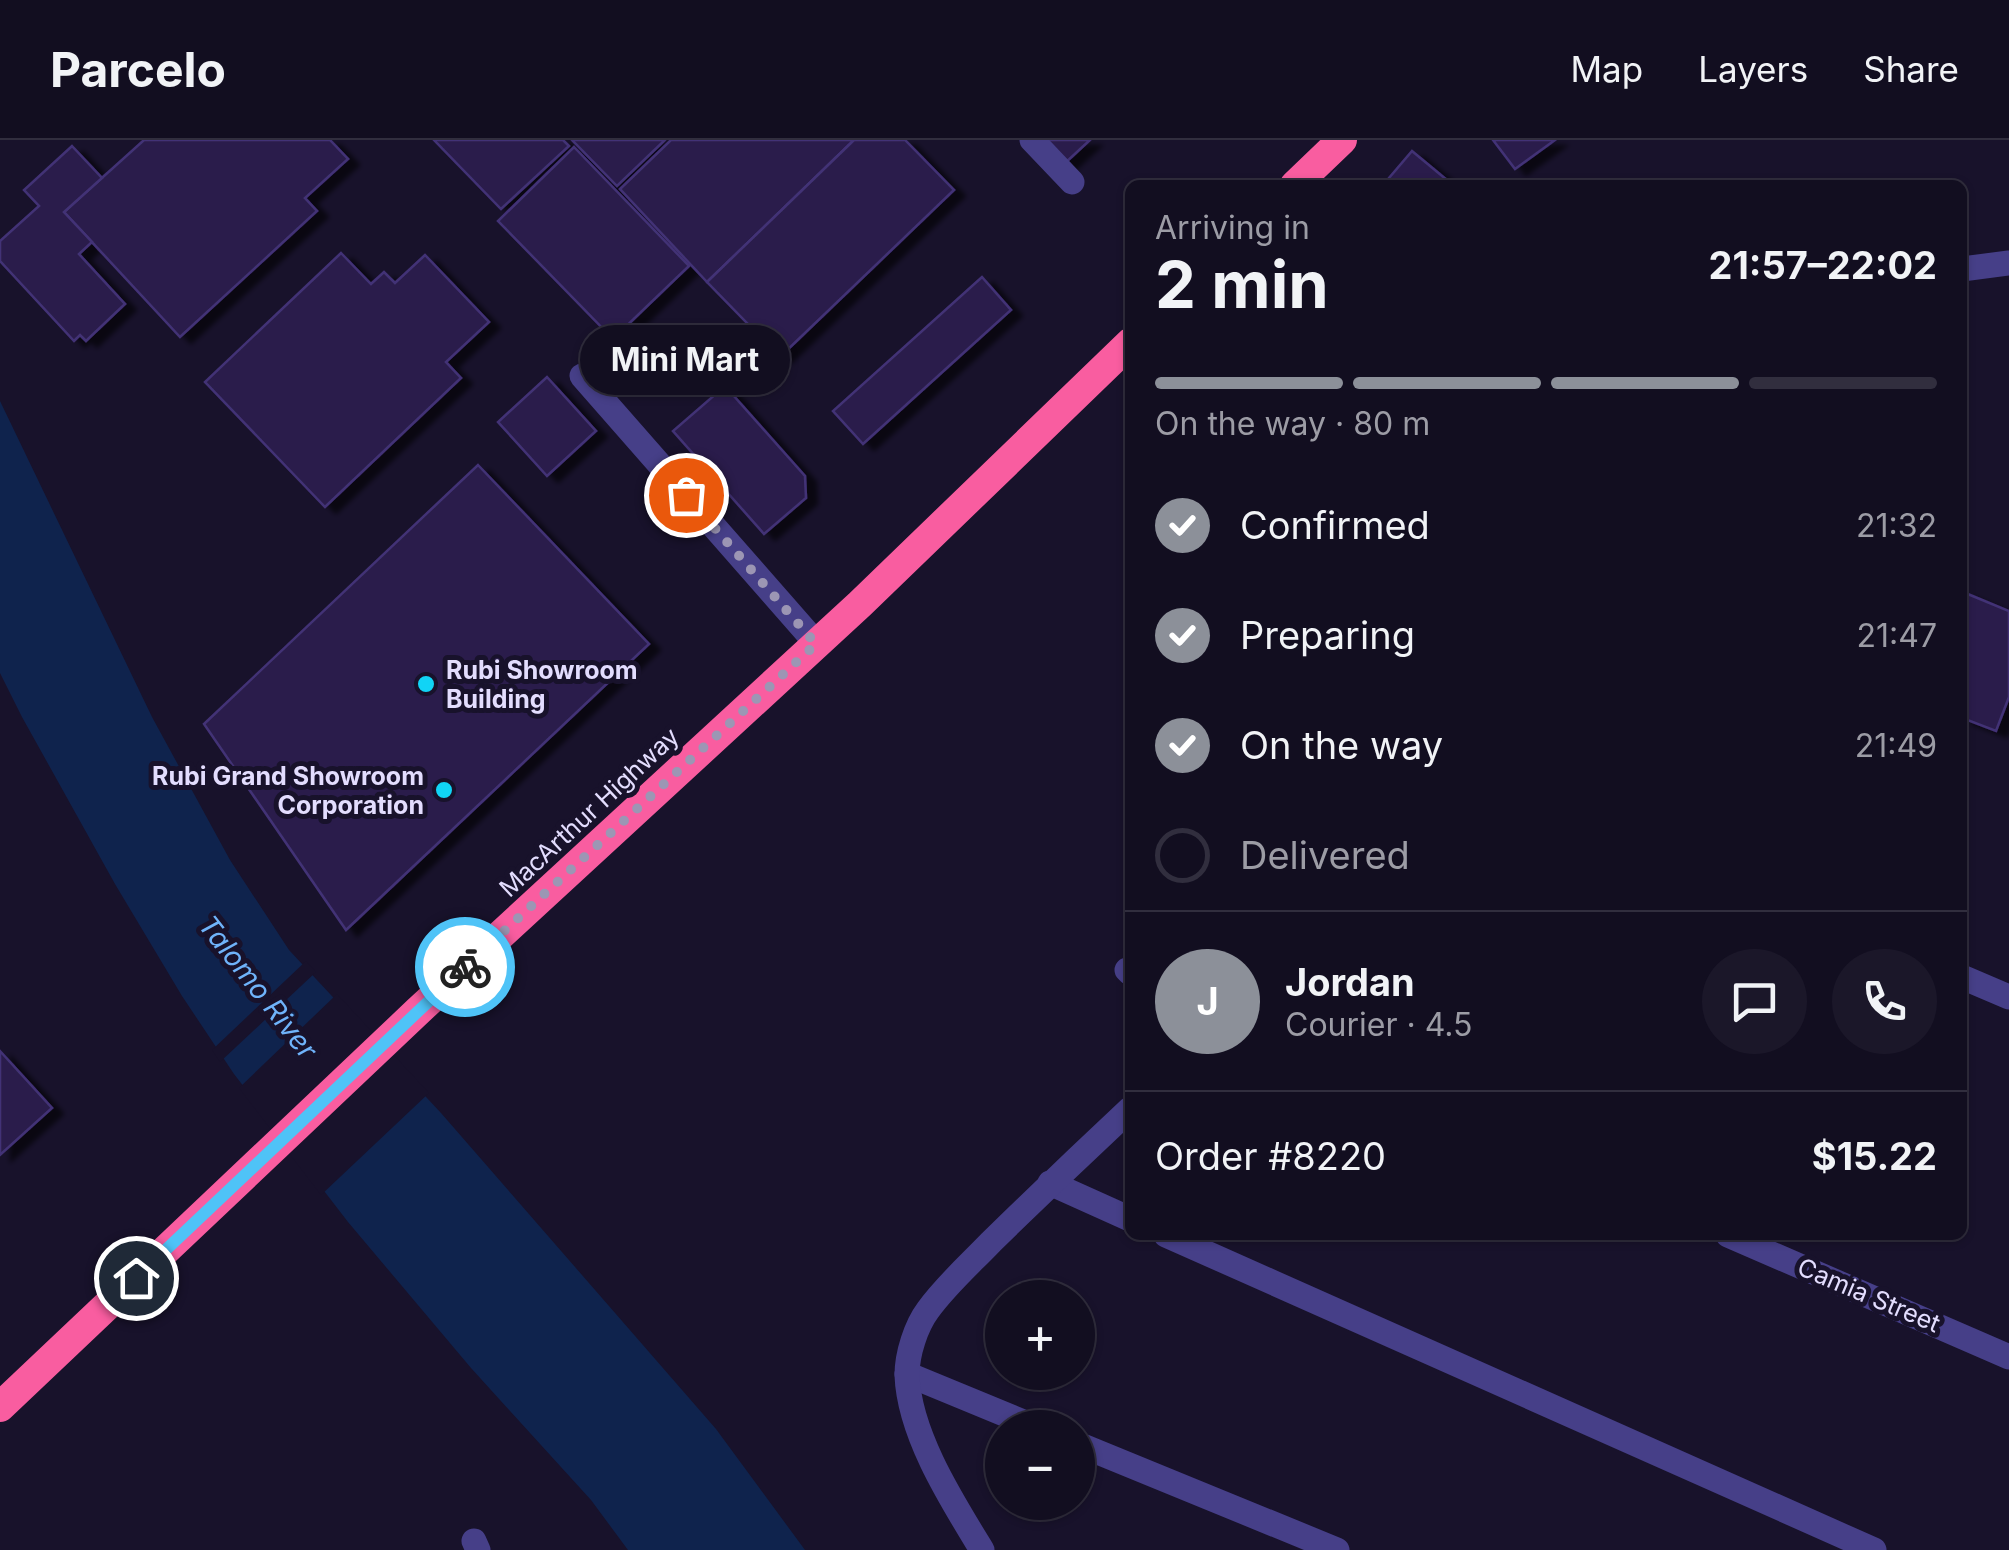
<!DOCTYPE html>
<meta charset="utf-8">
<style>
body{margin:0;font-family:Inter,sans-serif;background:#1b1729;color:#f1f3f6;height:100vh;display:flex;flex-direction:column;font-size:38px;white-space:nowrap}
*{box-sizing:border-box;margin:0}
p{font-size:32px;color:#9c9ca5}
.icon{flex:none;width:55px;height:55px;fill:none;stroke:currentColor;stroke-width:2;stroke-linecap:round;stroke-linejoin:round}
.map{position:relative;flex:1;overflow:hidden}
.panel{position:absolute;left:1125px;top:40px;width:842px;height:1060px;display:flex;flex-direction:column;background:#120e20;border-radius:15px;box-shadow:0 2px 8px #0004,0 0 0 2px #312e3e}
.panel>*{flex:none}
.fabs{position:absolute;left:985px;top:1140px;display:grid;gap:20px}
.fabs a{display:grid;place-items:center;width:110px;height:110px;border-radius:50%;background:#120e20;box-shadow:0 2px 8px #0004,0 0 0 2px #312e3e;font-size:50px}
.pin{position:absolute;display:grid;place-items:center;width:85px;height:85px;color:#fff;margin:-42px;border:5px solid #fff;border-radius:50%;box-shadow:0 2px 10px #0007}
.courier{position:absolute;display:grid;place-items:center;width:100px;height:100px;margin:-50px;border:8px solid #4fc3f7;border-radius:50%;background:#fff;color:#222;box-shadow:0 2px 12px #0007}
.bubble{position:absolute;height:70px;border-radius:35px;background:#120e20;box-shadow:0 2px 8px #0004,0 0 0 2px #312e3e;font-size:32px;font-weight:700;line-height:70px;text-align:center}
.head em{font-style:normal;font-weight:700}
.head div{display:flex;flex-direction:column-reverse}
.head{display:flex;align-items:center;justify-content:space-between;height:170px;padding:0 30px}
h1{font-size:65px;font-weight:700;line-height:75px}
.bar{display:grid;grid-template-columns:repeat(4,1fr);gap:15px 10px;align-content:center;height:120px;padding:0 30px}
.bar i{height:12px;border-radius:8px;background:#312e3e}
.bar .current{background:#8c9099}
.bar p{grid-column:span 4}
.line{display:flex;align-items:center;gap:25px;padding:0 30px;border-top:2px solid #312e3e}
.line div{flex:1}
.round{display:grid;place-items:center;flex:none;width:105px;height:105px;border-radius:52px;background:#1b1729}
ol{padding:0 30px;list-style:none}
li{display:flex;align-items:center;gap:30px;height:110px}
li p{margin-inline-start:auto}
li .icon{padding:10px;border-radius:50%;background:#8c9099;color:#fff;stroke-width:4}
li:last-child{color:#9c9ca5}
li i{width:55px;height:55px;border:5px solid #312e3e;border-radius:50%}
header{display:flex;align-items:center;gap:60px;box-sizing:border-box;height:140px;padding:0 50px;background:#120e20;border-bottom:2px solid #312e3e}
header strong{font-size:48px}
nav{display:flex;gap:55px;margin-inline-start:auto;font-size:35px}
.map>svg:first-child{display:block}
.water{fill:#0f234d}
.pier{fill:#18122b}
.building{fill:#2a1f4b;stroke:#433276;stroke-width:2.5;filter:url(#shadow)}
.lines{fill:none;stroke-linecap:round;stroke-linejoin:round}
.minor{stroke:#463f88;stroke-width:25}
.highway{stroke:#f95da0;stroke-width:30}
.done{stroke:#9c96b4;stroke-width:10;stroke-dasharray:0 18}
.route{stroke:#4fc3f7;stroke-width:12}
.poi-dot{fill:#11d4f6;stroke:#18122b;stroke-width:4}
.labels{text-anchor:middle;stroke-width:10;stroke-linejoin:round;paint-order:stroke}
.poi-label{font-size:25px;font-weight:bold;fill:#e3ddfe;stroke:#18122b;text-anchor:start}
.street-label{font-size:25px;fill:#e3ddfe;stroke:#18122b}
.water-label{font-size:28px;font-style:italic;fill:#6fb3fa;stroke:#18122b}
</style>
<header>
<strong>Parcelo</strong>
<nav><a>Map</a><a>Layers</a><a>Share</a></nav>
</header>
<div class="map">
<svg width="2009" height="1410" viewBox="0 0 2009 1410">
<defs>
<filter id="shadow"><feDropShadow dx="11" dy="6" stdDeviation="2.5" flood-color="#0009"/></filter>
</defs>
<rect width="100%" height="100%" fill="#18122b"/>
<polygon class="water" points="0,261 152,577 230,720 289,810 441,973 716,1289 805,1410 628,1410 591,1360 471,1228 348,1082 234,934 182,856 115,744 22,577 0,533"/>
<g class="pier">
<polygon points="306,821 316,832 220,922 212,910"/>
<polygon points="337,854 429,953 321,1055 239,948"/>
</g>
<g class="building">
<polygon points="144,0 330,0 348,19 305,58 317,71 180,197 64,72"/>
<polygon points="434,0 563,0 569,6 501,69"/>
<polygon points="572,0 665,0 617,46"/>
<polygon points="671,0 854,0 707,142 620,49"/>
<polygon points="854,0 905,0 954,50 780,217 707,142"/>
<polygon points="1039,0 1090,0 1063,25"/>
<polygon points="1493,0 1555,0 1515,29"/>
<polygon points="72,6 102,38 64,72 92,102 79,114 125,164 86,201 80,195 74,201 0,121 0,101 39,66 24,50"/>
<polygon points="574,7 689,126 613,199 498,81"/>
<polygon points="1412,11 1453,45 1383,45"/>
<polygon points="341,113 371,144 384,132 395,143 425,115 489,182 446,222 461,238 325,367 205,242"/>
<polygon points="982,137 1011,170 863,304 833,271"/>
<polygon points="547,237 596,291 547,336 498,282"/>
<polygon points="725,246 805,336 806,358 764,394 673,291"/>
<polygon points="478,325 649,504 346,790 204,584"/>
<polygon points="1963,452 2009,471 2009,557 1996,591 1962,578"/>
<polygon points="0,911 52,968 0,1015"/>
</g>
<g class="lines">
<g class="minor">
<polyline points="1032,0 1072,42"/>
<polyline points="1962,129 2009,123"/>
<polyline points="582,236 817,504"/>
<polyline points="1127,830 1130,833"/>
<polyline points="1962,837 2009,857"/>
<polyline points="1050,1043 1130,1079"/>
<polyline points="1166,1095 1874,1410"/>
<polyline points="1728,1095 2009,1217"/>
<polyline points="907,1234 1038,1288"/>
<polyline points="1078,1304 1337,1410"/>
<polyline points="474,1401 478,1410"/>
<path d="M982,1410C952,1361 909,1294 907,1235C907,1214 916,1186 928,1170C946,1145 970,1124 991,1102C1037,1057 1083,1013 1130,969"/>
</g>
<g class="highway">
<polyline points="1295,45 1342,0"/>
<polyline points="0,1267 418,871 860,464 1130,203"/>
</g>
</g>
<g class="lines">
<polyline class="done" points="465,827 816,504 686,355"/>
<polyline class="route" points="136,1138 465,827"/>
</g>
<g class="poi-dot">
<circle cx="426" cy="544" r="10"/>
<circle cx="444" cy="650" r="10"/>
</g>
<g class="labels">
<g class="poi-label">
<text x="446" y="539">Rubi Showroom<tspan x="446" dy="29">Building</tspan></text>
<text x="424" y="645" text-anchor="end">Rubi Grand Showroom<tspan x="424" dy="29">Corporation</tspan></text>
</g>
<g class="street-label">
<text transform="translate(589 672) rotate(-43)" y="9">MacArthur Highway</text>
<text transform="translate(1869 1155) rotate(23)" y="9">Camia Street</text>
</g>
<g class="water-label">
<text transform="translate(258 847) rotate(52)" y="10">Talomo River</text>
</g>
</g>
</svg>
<div class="fabs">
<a>+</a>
<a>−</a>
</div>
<div class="pin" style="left:686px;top:355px;background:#ea580c"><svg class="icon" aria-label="bag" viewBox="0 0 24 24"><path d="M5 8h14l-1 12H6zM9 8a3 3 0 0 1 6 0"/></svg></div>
<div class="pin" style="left:136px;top:1138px;background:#1f2937"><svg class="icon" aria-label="home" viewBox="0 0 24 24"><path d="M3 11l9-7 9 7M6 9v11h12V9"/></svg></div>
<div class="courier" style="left:465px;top:827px"><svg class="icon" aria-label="bike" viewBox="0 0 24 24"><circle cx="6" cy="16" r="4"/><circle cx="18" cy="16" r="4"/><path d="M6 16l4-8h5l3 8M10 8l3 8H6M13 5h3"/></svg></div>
<div class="bubble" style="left:580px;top:185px;width:210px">Mini Mart</div>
<section class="panel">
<div class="head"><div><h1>2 min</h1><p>Arriving in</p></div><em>21:57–22:02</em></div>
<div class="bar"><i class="current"></i><i class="current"></i><i class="current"></i><i></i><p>On the way · 80 m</p></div>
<ol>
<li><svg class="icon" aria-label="check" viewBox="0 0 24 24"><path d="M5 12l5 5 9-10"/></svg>Confirmed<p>21:32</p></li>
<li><svg class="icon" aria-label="check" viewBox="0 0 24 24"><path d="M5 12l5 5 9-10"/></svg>Preparing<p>21:47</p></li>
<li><svg class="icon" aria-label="check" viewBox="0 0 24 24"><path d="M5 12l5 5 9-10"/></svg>On the way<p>21:49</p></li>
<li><i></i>Delivered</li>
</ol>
<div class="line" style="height:180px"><b class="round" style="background:#8c9099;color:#fff">J</b><div><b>Jordan</b><p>Courier · 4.5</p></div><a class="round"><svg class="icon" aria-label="chat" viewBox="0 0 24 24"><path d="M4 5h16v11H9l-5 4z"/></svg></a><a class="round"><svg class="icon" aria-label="phone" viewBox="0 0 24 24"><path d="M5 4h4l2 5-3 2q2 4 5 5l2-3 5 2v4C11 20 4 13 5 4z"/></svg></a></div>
<div class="line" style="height:130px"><div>Order #8220</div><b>$15.22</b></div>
</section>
</div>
